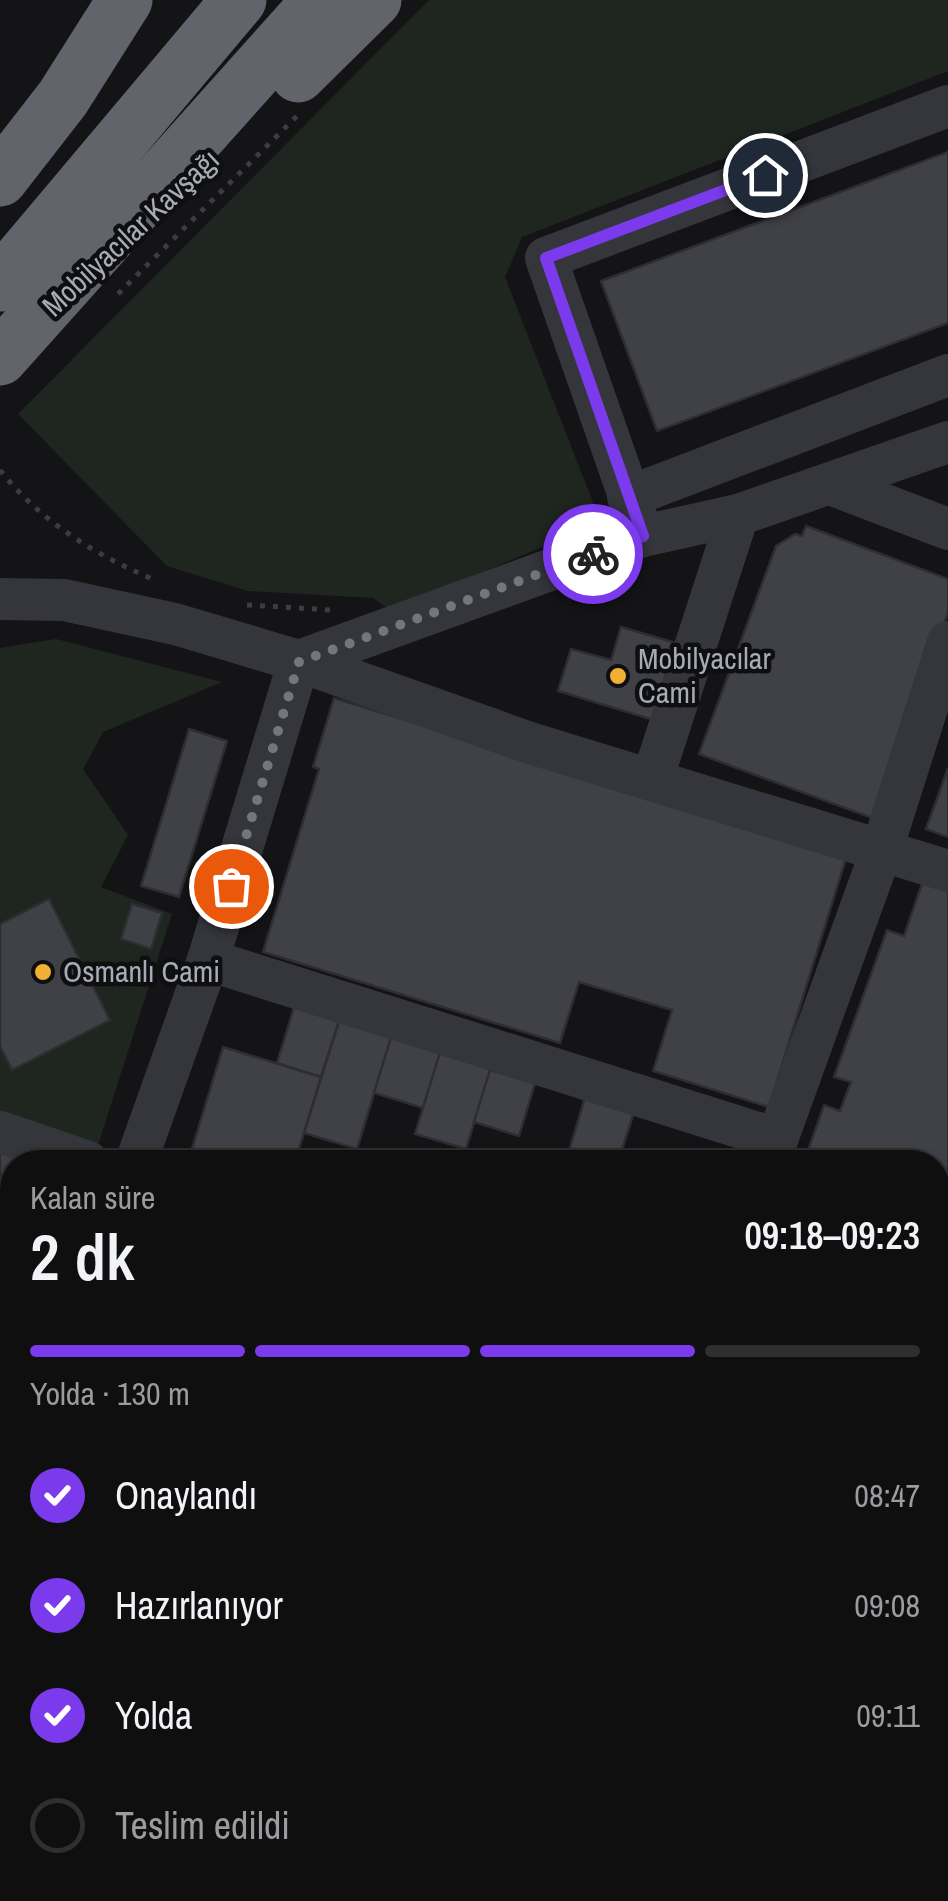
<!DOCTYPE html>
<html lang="tr">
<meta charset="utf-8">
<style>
body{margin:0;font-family:"Archivo Narrow",sans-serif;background:#1d1d1e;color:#f1f3f6;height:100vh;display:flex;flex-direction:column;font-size:38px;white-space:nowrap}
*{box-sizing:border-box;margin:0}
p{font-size:32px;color:#9b9c9f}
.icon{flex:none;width:55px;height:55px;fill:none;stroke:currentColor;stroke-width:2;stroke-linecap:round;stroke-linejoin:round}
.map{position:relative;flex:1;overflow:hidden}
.panel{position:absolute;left:0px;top:1150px;width:950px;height:752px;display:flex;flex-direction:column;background:#0f0f10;border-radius:40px 40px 0 0;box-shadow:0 2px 8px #0004,0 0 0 2px #2f2f30}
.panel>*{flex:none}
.pin{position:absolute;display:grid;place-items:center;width:85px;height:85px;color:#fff;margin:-42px;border:5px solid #fff;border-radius:50%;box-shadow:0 2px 10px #0007}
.courier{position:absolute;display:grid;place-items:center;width:100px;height:100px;margin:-50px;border:8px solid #7c3aed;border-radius:50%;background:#fff;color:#222;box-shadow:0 2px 12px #0007}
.overview em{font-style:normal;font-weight:600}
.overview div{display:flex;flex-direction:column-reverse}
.overview{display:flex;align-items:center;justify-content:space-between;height:170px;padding:0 30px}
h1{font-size:65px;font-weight:600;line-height:75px}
.bar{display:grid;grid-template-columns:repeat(4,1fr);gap:15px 10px;align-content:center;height:120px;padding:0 30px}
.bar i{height:12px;border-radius:8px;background:#2f2f30}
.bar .selected{background:#7c3aed}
.bar p{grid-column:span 4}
ol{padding:0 30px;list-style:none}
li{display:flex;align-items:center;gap:30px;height:110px}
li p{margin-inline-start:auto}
li .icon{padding:10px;border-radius:50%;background:#7c3aed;color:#fff;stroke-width:4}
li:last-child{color:#9b9c9f}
li i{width:55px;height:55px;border:5px solid #2f2f30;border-radius:50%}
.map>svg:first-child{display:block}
.green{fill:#1f2620}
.building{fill:#404146;stroke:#2e2e32;stroke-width:2.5}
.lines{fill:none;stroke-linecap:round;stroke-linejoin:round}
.path{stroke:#3b3d42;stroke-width:5;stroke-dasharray:5 8;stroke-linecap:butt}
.minor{stroke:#35363b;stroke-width:42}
.highway{stroke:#62646c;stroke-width:55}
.done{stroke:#73767e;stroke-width:10;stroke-dasharray:0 18}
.route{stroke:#7c3aed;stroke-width:12}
.poi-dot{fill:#efb034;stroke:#0f0f11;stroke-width:4}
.labels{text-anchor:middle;stroke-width:9;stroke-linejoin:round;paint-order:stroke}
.street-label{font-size:30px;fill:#a6abb6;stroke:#0f0f11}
.poi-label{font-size:30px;fill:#a6abb6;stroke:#0f0f11;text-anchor:start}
</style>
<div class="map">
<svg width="948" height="1901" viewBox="0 0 948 1901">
<rect width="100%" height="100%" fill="#141416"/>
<g class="green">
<polygon points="429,0 948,0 948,71 522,237 505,277 601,523 390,610 373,598 248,591 167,566 18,414"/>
<polygon points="56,639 222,682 103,732 83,769 128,835 101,887 172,914 98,1145 0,1116 0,648"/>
</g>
<g class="building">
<polygon points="948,152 948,323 657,431 601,281"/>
<polygon points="806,526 948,579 948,613 872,818 699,754 776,546 795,534 802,536"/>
<polygon points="621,627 683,645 660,722 558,691 571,649 611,660"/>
<polygon points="334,698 847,855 769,1107 653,1071 672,1010 579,982 560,1043 263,952 319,769 313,767"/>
<polygon points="189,729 227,741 179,897 141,886"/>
<polygon points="948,768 948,837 926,829"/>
<polygon points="924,878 948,887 948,1215 938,1244 938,1162 804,1162 824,1105 840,1111 851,1082 834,1077 887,930 904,936"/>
<polygon points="49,899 110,1020 12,1070 0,1046 0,924"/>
<polygon points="132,904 162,913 151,949 121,939"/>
<polygon points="296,1001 341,1015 321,1077 277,1063"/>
<polygon points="341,1015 393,1031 357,1149 304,1133"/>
<polygon points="393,1031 442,1046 423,1108 374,1093"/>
<polygon points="442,1046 493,1061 466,1149 415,1134"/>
<polygon points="223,1047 321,1077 295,1162 188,1162"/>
<polygon points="490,1070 535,1083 519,1136 474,1122"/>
<polygon points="586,1094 635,1109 618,1162 569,1151"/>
<polygon points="0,1142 58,1162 12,1162 12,1439 0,1473"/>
<polygon points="948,1374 948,1666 938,1663 938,1403"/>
<polygon points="12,1591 12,1712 0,1707 0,1626"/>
<polygon points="938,1675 948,1679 948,1848 938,1877"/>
<polygon points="0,1707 12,1712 12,1822 0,1818"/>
<polygon points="56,1890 163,1890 159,1901 70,1901 54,1895"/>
<polygon points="215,1890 296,1890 292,1901 211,1901"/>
<polygon points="414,1890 483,1890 479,1901 410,1901"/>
<polygon points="563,1890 707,1890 703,1901 559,1901"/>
<polygon points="776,1890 933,1890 929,1901 775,1901"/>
</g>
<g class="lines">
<g class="path">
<polyline points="118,294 298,115"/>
<path d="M0,470C40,521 95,555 155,580"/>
<polyline points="247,605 331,610"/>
</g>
<g class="minor">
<polyline points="830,484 948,529"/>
<polyline points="628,497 948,375"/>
<polyline points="643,536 546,258 948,106"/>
<polyline points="0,599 64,600 175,624 299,661 530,743 948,871"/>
<polyline points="299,661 643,536 738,515 948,442"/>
<polyline points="652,780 738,515"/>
<polyline points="208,960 777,1139"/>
<polyline points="0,1132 88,1162"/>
<polyline points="136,1162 208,960 299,661"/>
<polyline points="769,1162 882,849 948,642"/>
<polyline points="938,1320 948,1291"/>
<polyline points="0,1523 12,1490"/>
<polyline points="171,1901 175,1890"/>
<polyline points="501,1901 505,1890"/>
<polyline points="725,1901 729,1890"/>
<polyline points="939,1901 948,1875"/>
</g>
<g class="highway">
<polyline points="298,75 374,0"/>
<polyline points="0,179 63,98 125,0"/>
<polyline points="0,284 239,0"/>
<polyline points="0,358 320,0"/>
</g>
</g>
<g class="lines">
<polyline class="done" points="231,886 299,662 593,554"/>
<polyline class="route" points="593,554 643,536 546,258 765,175"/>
</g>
<g class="poi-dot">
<circle cx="618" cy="676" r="10"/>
<circle cx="43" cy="972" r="10"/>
</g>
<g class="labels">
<g class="street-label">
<text transform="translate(131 233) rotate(-43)" y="10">Mobilyacılar Kavşağı</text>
</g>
<g class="poi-label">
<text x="638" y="669">Mobilyacılar<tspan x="638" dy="34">Cami</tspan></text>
<text x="63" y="982">Osmanlı Cami</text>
</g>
</g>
</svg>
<div class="pin" style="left:231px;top:886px;background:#ea580c"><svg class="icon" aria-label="bag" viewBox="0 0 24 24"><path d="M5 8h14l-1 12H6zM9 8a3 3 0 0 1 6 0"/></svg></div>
<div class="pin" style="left:765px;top:175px;background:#1f2937"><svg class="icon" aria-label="home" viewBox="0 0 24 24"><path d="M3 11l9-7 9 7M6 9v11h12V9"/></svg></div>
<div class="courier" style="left:593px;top:554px"><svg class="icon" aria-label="bike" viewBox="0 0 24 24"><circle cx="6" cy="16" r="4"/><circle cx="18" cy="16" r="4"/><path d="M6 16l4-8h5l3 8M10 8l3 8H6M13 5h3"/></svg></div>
<section class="panel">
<div class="overview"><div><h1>2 dk</h1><p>Kalan süre</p></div><em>09:18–09:23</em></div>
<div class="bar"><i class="selected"></i><i class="selected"></i><i class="selected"></i><i></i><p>Yolda · 130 m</p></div>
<ol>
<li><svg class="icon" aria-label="check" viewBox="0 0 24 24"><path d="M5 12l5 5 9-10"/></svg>Onaylandı<p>08:47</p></li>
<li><svg class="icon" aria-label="check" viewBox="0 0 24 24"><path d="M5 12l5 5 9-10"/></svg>Hazırlanıyor<p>09:08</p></li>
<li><svg class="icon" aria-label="check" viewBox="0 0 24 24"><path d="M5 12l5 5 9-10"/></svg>Yolda<p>09:11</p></li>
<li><i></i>Teslim edildi</li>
</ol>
</section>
</div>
